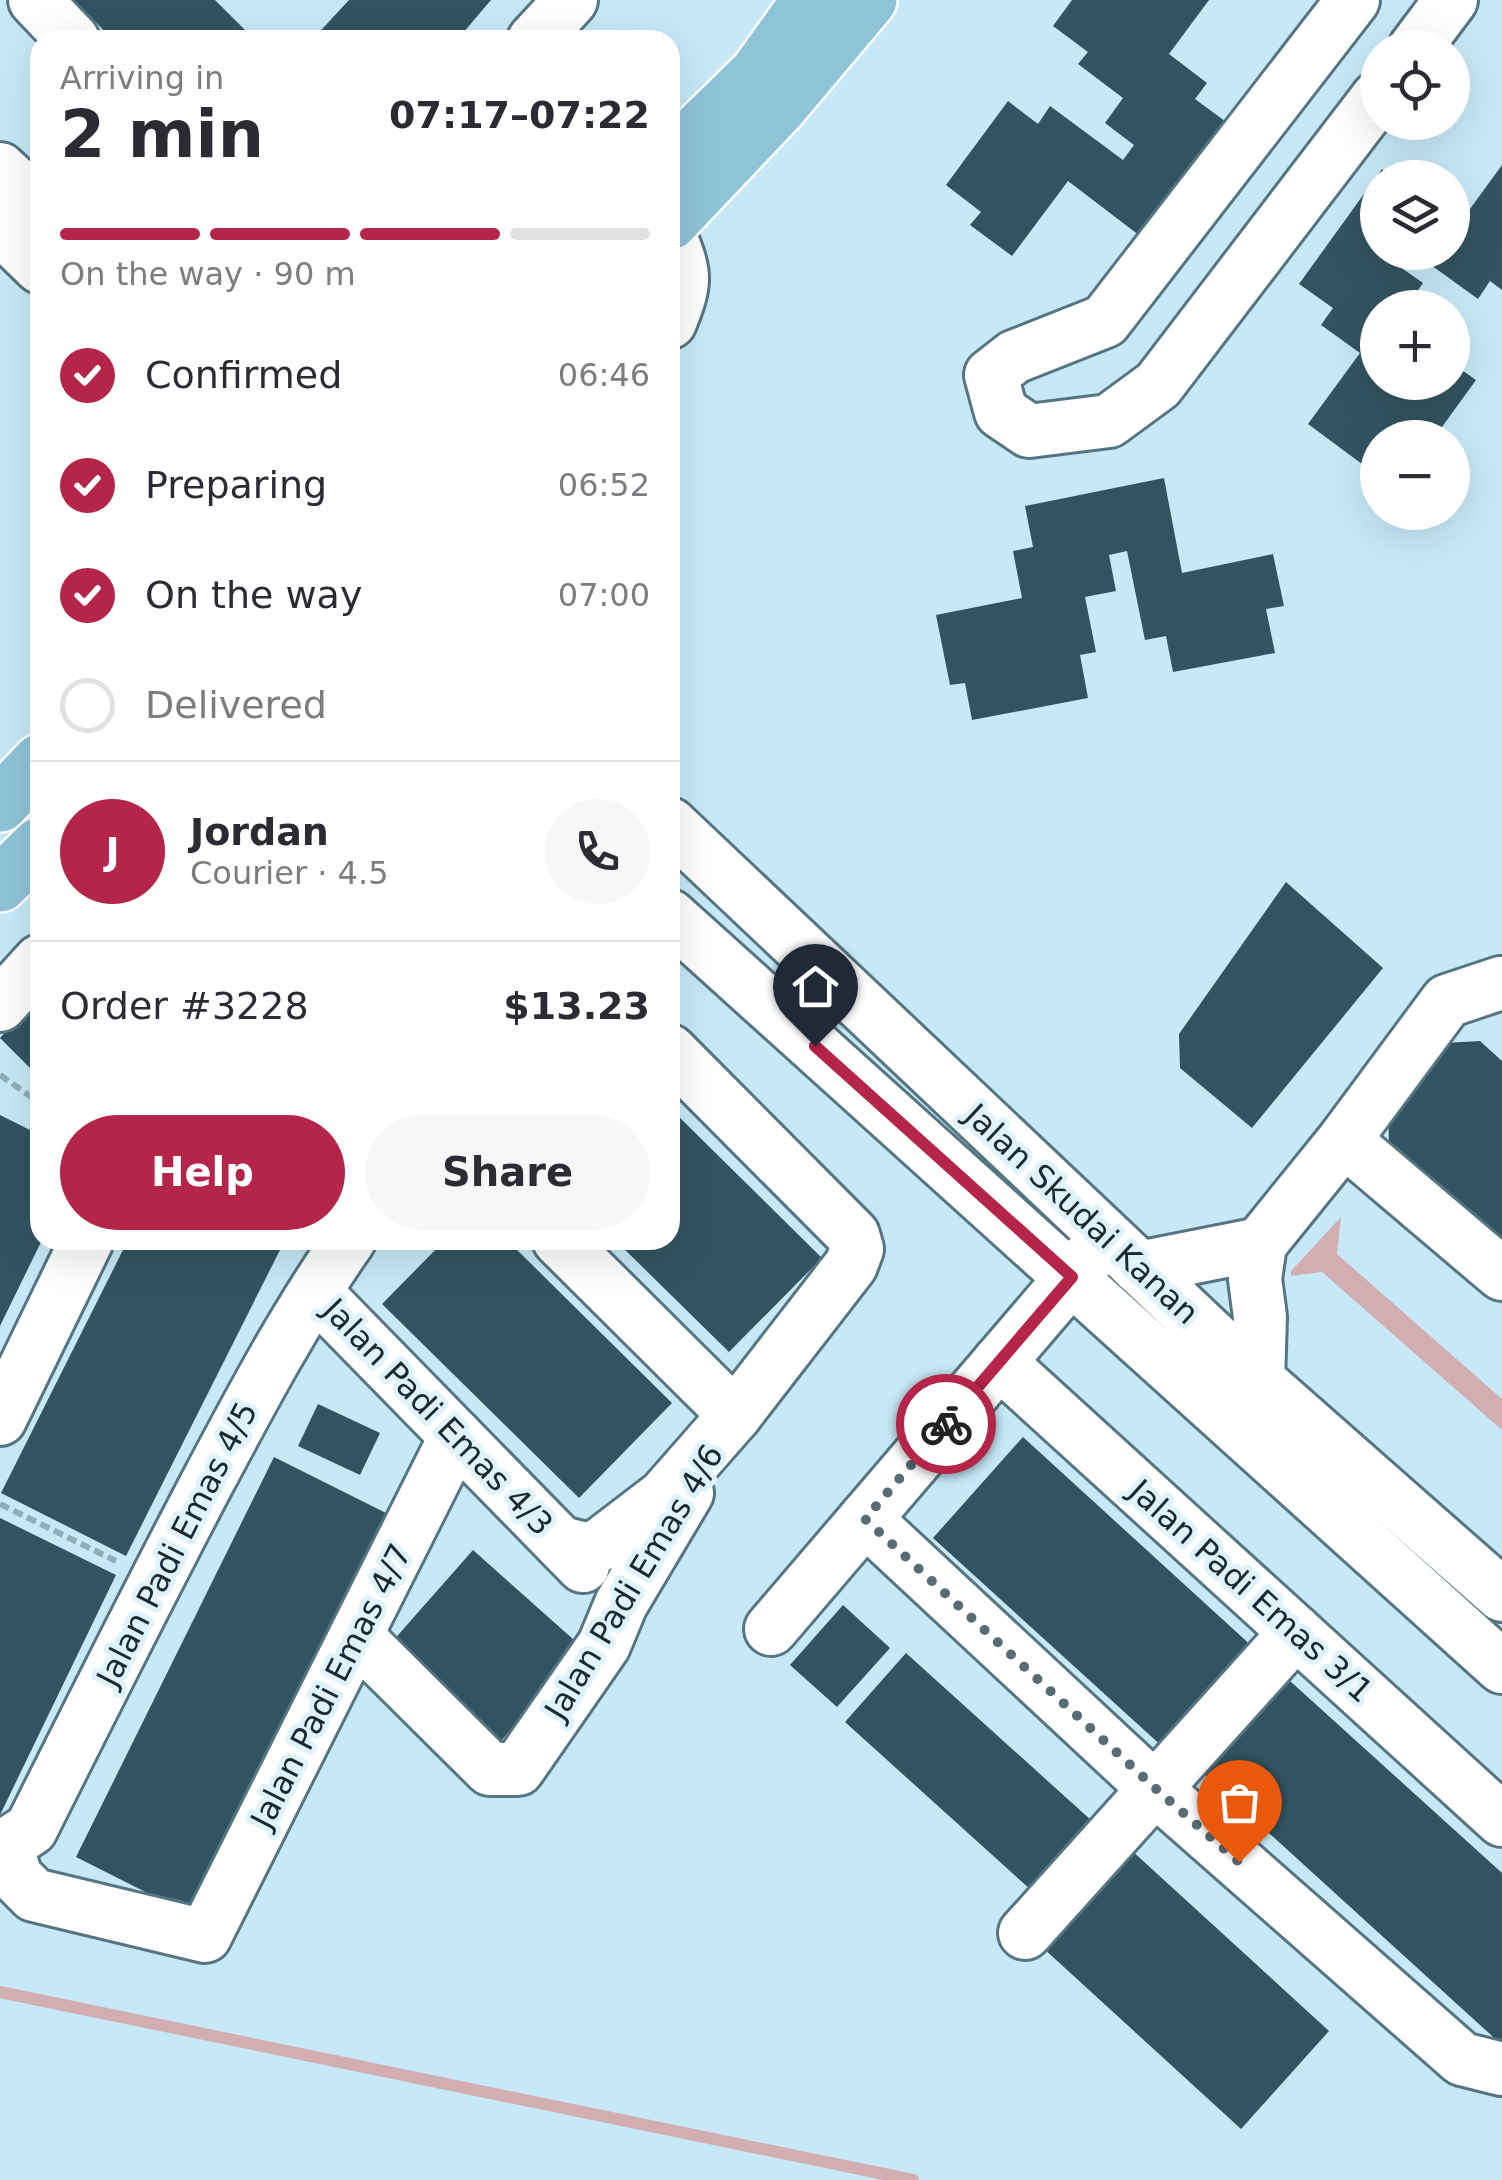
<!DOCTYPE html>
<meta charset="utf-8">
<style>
body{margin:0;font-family:"DejaVu Sans",sans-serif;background:#f7f7f7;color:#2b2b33;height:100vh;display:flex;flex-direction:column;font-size:38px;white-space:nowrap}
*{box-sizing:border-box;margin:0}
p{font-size:32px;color:#7c7c81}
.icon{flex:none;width:55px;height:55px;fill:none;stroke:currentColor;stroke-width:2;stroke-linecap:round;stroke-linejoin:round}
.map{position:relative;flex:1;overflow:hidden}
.panel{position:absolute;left:30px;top:30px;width:650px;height:1220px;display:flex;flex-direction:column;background:#fff;border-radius:30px;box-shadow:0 10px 40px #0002}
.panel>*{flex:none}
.tools{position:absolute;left:1360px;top:30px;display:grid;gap:20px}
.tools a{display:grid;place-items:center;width:110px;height:110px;border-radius:50%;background:#fff;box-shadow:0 10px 40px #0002;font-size:50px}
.pin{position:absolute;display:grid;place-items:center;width:85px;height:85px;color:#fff;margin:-102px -42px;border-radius:50% 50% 50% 0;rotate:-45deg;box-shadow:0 0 10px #0007}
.pin .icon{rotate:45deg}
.courier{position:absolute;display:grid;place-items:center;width:100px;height:100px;margin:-50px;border:8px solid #b52449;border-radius:50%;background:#fff;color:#222;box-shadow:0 2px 12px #0007}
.summary em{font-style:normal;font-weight:600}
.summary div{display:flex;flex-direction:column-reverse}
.summary{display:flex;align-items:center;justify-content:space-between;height:170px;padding:0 30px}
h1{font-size:65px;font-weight:600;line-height:75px}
.bar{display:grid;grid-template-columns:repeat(4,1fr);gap:15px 10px;align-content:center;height:120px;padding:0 30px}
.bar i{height:12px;border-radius:8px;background:#e1e1e2}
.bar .selected{background:#b52449}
.bar p{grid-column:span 4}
.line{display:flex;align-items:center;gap:25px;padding:0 30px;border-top:2px solid #e1e1e2}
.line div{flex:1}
.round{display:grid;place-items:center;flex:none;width:105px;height:105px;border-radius:52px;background:#f7f7f7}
ol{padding:0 30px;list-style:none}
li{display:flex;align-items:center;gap:30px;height:110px}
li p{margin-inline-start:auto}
li .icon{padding:10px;border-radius:50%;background:#b52449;color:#fff;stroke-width:4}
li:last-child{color:#7c7c81}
li i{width:55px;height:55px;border:5px solid #e1e1e2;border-radius:50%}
.primary-button{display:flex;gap:20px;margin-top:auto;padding:20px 30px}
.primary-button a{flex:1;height:115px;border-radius:60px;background:#b52449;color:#fff;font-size:40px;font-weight:600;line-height:115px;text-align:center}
.primary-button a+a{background:#f7f7f7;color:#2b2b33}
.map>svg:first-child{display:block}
.water{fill:#d3aeb1}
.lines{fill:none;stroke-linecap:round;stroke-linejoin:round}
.stream{stroke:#d3aeb1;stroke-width:12}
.building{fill:#325461}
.minor-casing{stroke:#567582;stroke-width:58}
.major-casing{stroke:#fff;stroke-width:60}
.path{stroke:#91adb8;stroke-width:6;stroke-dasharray:10 5;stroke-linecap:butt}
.minor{stroke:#fff;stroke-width:52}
.major{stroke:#8fc4d8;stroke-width:55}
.done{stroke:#576c74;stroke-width:10;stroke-dasharray:0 18}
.route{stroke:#b52449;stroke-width:12}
.labels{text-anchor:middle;stroke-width:10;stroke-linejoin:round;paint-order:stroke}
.street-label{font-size:32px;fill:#1b282d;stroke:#dff3fc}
</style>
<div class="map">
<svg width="1502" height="2180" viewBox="0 0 1502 2180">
<rect width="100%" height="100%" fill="#c7e9f7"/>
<polygon class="water" points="1341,1217 1337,1254 1502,1399 1502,1430 1322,1272 1291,1276 1291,1271"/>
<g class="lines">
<polyline class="stream" points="0,1992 913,2180"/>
</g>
<g class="building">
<polygon points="74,0 215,0 255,40 113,40"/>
<polygon points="349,0 491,0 457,40 312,40"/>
<polygon points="1072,0 1209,0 1169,54 1207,83 1195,99 1229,124 1144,239 1068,181 1012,256 970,225 981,212 946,185 1008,101 1038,124 1050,106 1123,160 1134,145 1105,123 1123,98 1078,64 1088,52 1053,26"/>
<polygon points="1502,165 1502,290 1490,281 1478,299 1413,252 1452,252 1452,220 1459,224"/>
<polygon points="1382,169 1395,178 1378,178 1378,252 1400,252 1393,262 1423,283 1406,308 1378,308 1378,382 1452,382 1452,363 1476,380 1434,438 1378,438 1378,456 1375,454 1366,467 1308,424 1360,353 1321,325 1333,308 1299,284"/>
<polygon points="1164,478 1182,573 1273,554 1284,606 1266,609 1275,653 1173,672 1166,636 1145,640 1127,551 1109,555 1116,591 1085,597 1096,652 1080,655 1088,698 972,720 965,683 950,685 936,615 1022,598 1013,551 1033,547 1025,506"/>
<polygon points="1286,882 1383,968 1252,1128 1180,1068 1179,1034"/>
<polygon points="40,995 40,1078 0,1038"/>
<polygon points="1480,1041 1502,1061 1502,1244 1389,1145 1388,1110 1443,1043"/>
<polygon points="670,1108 822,1258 729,1352 615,1240 670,1240"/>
<polygon points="0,1115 40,1135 42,1240 0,1326"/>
<polygon points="128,1240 285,1240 126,1556 1,1493"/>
<polygon points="445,1240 507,1240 672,1403 579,1498 382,1304"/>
<polygon points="318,1404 380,1433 360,1475 298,1446"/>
<polygon points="1023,1437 1255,1649 1165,1749 933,1538"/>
<polygon points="274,1457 396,1518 197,1918 76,1857"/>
<polygon points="0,1518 116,1575 0,1815"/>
<polygon points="473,1550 583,1648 494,1749 384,1651"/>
<polygon points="843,1605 890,1648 837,1707 790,1665"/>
<polygon points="906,1653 1102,1830 1041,1899 845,1722"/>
<polygon points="1279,1671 1502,1873 1502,2045 1194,1765"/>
<polygon points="1130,1849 1329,2031 1241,2129 1042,1947"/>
</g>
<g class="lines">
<defs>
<g id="minor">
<polyline points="35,0 73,40"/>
<polyline points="1353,0 1105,321 1014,357 991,375 1001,412 1029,431 1109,421 1158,385 1378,97"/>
<polyline points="534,40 571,0"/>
<polyline points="1415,48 1451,0"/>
<polyline points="0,169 40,206"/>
<polyline points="0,228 40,267"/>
<path d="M670,236C686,275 686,282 670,322"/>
<polyline points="670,824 1258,1380 1502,1595"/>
<polyline points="670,916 1502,1667"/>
<polyline points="0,1005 40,961"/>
<polyline points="1344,1140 1502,1274"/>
<polyline points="559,1240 735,1415"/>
<polyline points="1139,1268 1260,1244"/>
<polyline points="315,1292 583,1566"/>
<polyline points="999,1362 1502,1820"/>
<polyline points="1258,1380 1260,1317 1255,1279 1260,1244 1344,1140 1447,1001 1501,983"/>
<polyline points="0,1419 87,1240"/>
<polyline points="865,1519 1155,1789 1462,2059 1502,2069"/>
<polyline points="561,1543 585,1549 600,1545 664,1496 735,1415 851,1265 857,1249 853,1235 670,1051"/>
<polyline points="771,1629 1096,1249"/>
<polyline points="356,1636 490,1769 518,1769 604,1645 621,1604 687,1493"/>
<polyline points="6,1845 16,1877 34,1895 205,1936 456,1436"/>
<path d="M6,1845L31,1829C89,1713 147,1597 207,1483C251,1400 295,1317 349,1240"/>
<polyline points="1025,1933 1296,1632"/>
</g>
<g id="major">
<polyline points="670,159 757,74 810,0"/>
<polyline points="670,222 779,107 869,0"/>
<polyline points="0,804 40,762"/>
<polyline points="0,884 40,845"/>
</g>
</defs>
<use href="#minor" class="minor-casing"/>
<use href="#major" class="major-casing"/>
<g class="path">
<polyline points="0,1075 40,1103"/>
<polyline points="0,1504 116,1561"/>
</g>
<use href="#minor" class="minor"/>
<use href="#major" class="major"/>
</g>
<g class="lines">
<polyline class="done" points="946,1424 865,1519 1155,1788 1239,1862"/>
<polyline class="route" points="815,1046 1072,1277 946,1424"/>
</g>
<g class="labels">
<g class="street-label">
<text transform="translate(1082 1214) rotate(43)" y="11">Jalan Skudai Kanan</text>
<text transform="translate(438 1417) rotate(46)" y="11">Jalan Padi Emas 4/3</text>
<text transform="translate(177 1544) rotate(-63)" y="11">Jalan Padi Emas 4/5</text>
<text transform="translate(634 1582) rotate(-59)" y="11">Jalan Padi Emas 4/6</text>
<text transform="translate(1251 1591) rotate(42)" y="11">Jalan Padi Emas 3/1</text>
<text transform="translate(331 1686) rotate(-63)" y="11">Jalan Padi Emas 4/7</text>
</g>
</g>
</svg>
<div class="tools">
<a><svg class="icon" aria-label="locate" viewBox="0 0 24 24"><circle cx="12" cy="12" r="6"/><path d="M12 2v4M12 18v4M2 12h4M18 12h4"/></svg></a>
<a><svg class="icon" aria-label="layers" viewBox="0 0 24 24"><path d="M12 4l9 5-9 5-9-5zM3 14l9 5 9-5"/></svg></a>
<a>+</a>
<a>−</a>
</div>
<div class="pin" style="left:1239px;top:1862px;background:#ea580c"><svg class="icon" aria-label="bag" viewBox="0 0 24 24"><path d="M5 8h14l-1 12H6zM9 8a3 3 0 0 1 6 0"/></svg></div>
<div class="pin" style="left:815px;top:1046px;background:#1f2937"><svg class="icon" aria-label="home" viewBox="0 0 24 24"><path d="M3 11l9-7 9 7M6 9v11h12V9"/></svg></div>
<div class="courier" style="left:946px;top:1424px"><svg class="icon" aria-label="bike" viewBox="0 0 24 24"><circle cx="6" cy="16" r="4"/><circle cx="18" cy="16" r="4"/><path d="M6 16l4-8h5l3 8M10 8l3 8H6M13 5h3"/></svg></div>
<section class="panel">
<div class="summary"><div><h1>2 min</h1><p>Arriving in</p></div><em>07:17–07:22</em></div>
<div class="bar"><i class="selected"></i><i class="selected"></i><i class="selected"></i><i></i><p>On the way · 90 m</p></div>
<ol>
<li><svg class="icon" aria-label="check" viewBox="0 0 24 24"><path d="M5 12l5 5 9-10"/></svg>Confirmed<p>06:46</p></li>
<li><svg class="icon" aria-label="check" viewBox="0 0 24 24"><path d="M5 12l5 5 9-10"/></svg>Preparing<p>06:52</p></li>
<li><svg class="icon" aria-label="check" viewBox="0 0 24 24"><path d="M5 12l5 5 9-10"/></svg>On the way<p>07:00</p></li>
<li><i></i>Delivered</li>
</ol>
<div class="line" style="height:180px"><b class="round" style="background:#b52449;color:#fff">J</b><div><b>Jordan</b><p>Courier · 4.5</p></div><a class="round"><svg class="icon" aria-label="phone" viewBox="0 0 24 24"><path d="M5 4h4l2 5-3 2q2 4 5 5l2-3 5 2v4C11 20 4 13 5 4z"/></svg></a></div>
<div class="line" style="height:130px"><div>Order #3228</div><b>$13.23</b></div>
<div class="primary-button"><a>Help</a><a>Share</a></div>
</section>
</div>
